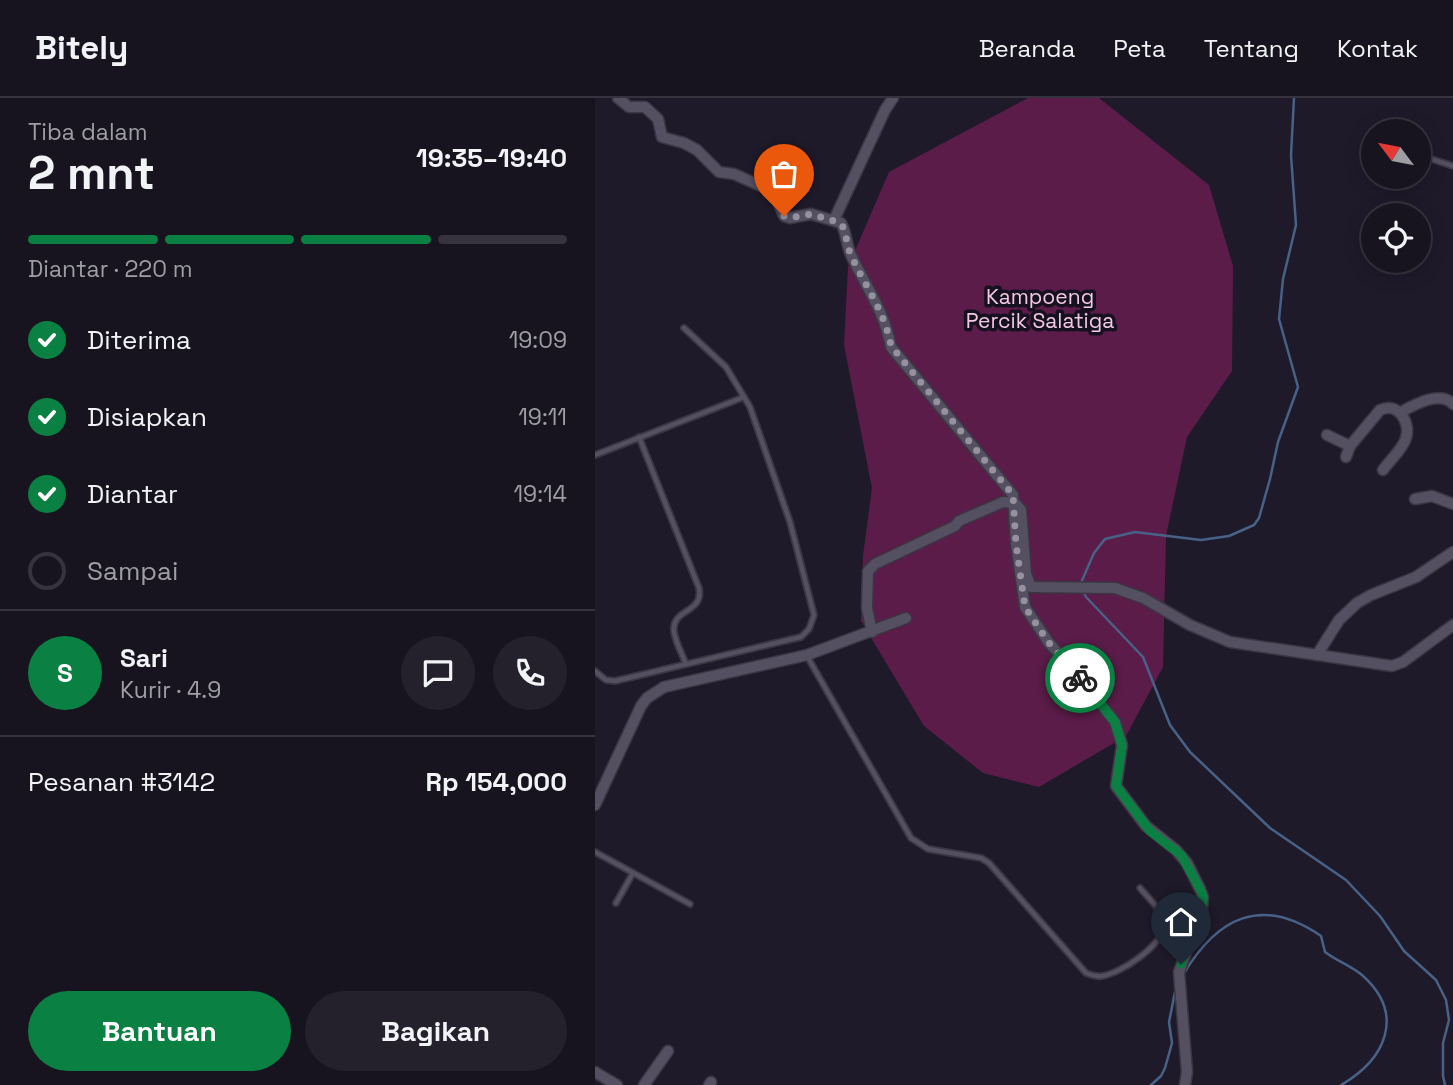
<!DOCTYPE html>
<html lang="id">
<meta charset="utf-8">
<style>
body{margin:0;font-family:"Space Grotesk",sans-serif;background:#24212d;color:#f1f3f6;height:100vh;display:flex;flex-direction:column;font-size:26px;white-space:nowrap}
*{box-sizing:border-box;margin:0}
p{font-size:23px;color:#9e9ea5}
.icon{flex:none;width:38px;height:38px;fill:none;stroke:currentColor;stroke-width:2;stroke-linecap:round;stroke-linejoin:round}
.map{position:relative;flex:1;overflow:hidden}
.panel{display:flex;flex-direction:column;background:#171420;width:595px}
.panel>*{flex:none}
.needle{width:46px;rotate:302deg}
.controls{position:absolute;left:766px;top:21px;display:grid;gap:14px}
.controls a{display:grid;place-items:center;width:70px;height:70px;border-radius:50%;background:#171420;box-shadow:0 4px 18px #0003,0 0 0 2px #36333e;font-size:35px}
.pin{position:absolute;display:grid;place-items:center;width:60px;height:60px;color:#fff;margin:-72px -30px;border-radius:50% 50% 50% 0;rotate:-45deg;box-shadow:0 0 7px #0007}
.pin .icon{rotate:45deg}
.courier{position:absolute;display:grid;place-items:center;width:70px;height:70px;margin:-35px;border:5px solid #0b8043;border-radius:50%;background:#fff;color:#222;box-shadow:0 2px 9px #0007}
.head em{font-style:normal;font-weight:600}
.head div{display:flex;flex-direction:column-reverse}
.head{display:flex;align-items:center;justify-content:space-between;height:119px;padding:0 28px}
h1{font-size:46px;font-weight:600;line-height:52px}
.bar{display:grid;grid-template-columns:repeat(4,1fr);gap:10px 7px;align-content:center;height:84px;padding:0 28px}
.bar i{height:9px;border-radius:5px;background:#36333e}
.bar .current{background:#0b8043}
.bar p{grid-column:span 4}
.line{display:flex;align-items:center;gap:18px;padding:0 28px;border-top:2px solid #36333e}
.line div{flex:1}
.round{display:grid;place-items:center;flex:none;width:74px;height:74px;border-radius:37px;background:#24212d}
ol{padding:0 28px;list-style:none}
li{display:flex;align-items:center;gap:21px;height:77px}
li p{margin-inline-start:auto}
li .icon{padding:7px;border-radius:50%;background:#0b8043;color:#fff;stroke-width:4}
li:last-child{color:#9e9ea5}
li i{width:38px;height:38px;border:4px solid #36333e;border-radius:50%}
.primary-button{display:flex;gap:14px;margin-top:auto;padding:14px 28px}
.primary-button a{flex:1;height:80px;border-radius:42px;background:#0b8043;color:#fff;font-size:28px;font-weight:600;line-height:80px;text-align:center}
.primary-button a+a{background:#24212d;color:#f1f3f6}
header{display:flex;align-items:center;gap:42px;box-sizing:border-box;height:98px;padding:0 35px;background:#171420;border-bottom:2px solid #36333e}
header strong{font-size:33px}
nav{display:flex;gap:38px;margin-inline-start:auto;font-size:24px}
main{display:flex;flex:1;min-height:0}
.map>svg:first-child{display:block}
.green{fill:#5b1c49}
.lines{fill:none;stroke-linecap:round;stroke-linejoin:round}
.stream{stroke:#486287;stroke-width:2.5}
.lane-casing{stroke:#3a3642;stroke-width:8}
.street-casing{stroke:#3a3642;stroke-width:13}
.lane{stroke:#554f62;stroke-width:4.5}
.street{stroke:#554f62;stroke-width:10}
.done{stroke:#95919e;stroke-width:7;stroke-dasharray:0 12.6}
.route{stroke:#0b8043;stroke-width:9}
.labels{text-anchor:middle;stroke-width:7;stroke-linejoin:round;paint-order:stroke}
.park-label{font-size:21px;fill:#f3c8e2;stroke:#161120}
</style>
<header>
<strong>Bitely</strong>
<nav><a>Beranda</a><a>Peta</a><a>Tentang</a><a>Kontak</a></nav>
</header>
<main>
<section class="panel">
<div class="head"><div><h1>2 mnt</h1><p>Tiba dalam</p></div><em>19:35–19:40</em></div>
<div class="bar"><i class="current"></i><i class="current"></i><i class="current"></i><i></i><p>Diantar · 220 m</p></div>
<ol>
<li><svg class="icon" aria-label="check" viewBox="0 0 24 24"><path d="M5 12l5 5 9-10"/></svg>Diterima<p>19:09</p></li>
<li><svg class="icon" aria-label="check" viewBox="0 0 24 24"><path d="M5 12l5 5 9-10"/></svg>Disiapkan<p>19:11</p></li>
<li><svg class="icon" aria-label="check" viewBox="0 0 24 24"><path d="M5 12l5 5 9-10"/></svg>Diantar<p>19:14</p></li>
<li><i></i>Sampai</li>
</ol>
<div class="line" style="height:126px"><b class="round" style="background:#0b8043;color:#fff">S</b><div><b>Sari</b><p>Kurir · 4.9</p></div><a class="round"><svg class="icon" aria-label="chat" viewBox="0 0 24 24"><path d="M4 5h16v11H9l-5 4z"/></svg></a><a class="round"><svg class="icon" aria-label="phone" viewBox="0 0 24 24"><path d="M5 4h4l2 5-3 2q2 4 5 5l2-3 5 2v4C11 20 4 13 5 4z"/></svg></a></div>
<div class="line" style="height:91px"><div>Pesanan #3142</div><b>Rp 154,000</b></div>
<div class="primary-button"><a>Bantuan</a><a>Bagikan</a></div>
</section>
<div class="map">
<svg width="858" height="987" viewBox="0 0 858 987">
<rect width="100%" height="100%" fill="#1f1a2a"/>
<polygon class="green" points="433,0 504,0 614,87 638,168 637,273 592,339 571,438 568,569 531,638 444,689 388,675 329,628 266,523 268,458 277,390 249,247 253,169 294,74"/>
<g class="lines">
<g class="stream">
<polyline points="485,487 499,455 510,441 540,434 606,442 634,438 659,427 664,420 675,381 683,344 703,289 684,221 688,181 701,127 696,57 699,0"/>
<polyline points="488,493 491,499 548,559 575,627 595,654 675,730 751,782 785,818 809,853 841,882 851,902 854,922 848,945 848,978 850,987"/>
<path d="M588,877C622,819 667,797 726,838L730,854C742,863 756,868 767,877C811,916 791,961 746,987"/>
<polyline points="0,980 12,987"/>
<polyline points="556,987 566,978 570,970 577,945 574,924 581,889"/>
</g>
<defs>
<g id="lane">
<polyline points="824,57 858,68"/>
<path d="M44,339L104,490C109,516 76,510 79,534C81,545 87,556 91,566"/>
<polyline points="0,357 149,299"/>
<path d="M212,558L316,740L333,751L386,760L394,765L491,875C496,877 501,879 507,878C526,875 568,848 568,827C569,813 553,800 545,790"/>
<polyline points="0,573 11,582 20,583 206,539 214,531 219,517 195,424 155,309 131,269 89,230"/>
<polyline points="0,754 95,806"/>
<polyline points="21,805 38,775"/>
</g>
<g id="street">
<path d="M23,0L34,9H50L63,21L67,39L89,45L102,52L124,74L139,76L175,92L181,99L189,118L195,120L216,116L246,125C252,136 251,146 256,157C271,189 289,212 296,249L418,397L421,446L430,509L454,545L477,570L520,624L527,647L521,688L551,728L581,752L592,765L605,791L608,799L607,810L584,874L592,974L590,987"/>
<polyline points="239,122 290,12 298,0"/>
<path d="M806,314C819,307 845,292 858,306"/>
<polyline points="732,337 755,348"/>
<path d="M751,359L755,348L785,312C804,303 816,326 811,340C808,351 795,362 788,372"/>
<polyline points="820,401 837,398 858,406"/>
<polyline points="277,534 272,510 273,473 280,466 360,428 364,423 408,404 420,405 426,412 431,476 436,489 520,490 548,500 595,527 635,544 797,568 808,564 858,527"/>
<polyline points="722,557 744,522 762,505 776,497 821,479 858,454"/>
<polyline points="0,707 46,608 52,600 69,589 212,557 311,520"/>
<polyline points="0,974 22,987"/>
<polyline points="49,987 73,953"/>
<polyline points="114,987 116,984"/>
</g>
</defs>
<use href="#lane" class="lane-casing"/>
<use href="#street" class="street-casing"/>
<use href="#lane" class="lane"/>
<use href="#street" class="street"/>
</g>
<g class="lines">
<path class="done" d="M189,118L195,120L216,116L246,125C252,136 251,146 256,157C270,188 290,214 296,248L418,397L421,446L430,509L454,545L485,580"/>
<polyline class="route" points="485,580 520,624 527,647 521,688 555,733 586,757 605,791 608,799 607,810 586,866"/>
</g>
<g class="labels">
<g class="park-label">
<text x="445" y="206">Kampoeng<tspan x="445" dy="24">Percik Salatiga</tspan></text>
</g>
</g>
</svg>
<div class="controls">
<a><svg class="needle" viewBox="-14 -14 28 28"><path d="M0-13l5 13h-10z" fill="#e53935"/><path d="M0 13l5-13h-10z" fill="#9e9ea5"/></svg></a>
<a><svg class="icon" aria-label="locate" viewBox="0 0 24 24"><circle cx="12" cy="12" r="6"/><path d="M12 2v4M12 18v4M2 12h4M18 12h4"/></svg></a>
</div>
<div class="pin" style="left:189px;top:118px;background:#ea580c"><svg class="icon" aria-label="bag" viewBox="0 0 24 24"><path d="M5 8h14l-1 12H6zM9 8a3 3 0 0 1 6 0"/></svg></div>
<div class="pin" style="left:586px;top:866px;background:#1f2937"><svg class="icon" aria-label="home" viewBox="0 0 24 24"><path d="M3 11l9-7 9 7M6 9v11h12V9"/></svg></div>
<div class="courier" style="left:485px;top:580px"><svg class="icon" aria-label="bike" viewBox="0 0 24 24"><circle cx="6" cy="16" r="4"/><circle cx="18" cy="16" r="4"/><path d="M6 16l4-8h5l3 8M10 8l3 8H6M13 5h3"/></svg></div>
</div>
</main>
